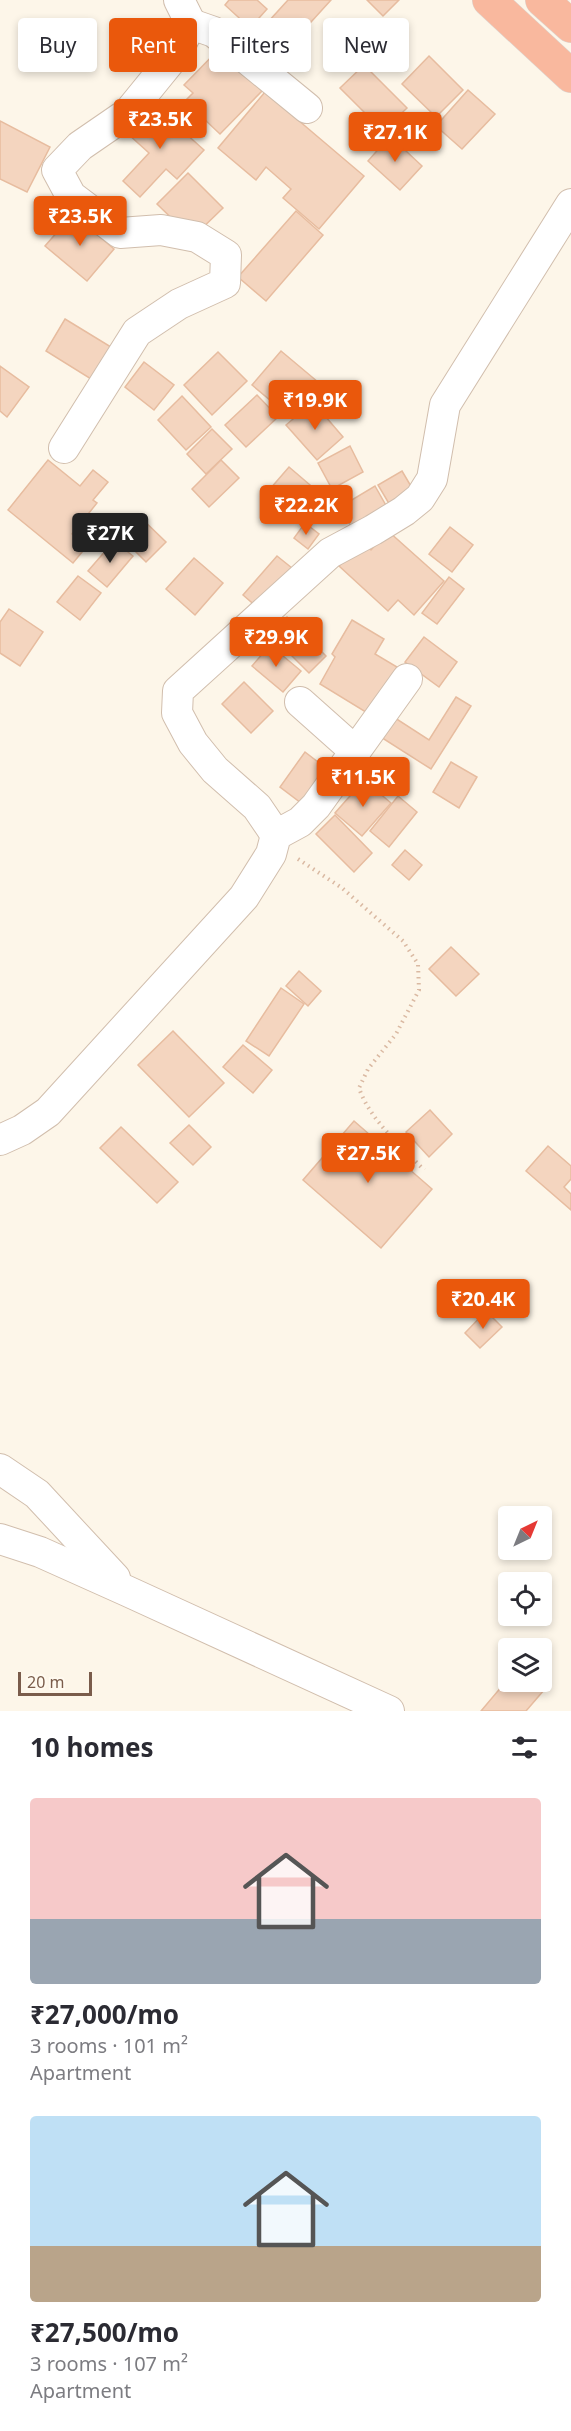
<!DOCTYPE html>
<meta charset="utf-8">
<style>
:root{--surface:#fff;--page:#f2f2f3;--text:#2b2b33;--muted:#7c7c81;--accent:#ea580c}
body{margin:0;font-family:"Noto Sans",sans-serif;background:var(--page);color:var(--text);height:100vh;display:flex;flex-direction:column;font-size:22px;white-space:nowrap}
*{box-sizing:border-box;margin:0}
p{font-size:20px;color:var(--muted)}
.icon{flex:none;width:33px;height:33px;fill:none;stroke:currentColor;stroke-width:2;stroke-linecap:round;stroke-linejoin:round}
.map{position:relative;height:1711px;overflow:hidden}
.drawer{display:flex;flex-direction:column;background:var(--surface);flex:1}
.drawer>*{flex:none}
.banner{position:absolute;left:18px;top:18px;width:536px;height:54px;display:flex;gap:12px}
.needle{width:39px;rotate:43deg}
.tools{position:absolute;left:498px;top:1506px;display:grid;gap:12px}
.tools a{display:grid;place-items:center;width:54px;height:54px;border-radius:6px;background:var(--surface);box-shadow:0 3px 9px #0003;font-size:30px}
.scale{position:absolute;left:18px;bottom:15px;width:74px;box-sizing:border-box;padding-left:6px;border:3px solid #7a5c4b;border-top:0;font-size:16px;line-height:21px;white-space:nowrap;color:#7a5c4b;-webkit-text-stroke:4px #fffaf0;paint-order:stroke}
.price{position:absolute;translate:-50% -51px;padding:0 14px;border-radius:6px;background:var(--accent);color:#fff;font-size:20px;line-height:39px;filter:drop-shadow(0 2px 3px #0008)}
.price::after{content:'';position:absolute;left:50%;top:36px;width:18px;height:14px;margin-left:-9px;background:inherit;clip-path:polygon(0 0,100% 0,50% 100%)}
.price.on{background:#222;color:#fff}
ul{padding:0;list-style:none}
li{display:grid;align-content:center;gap:12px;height:318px;padding:0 30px}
li span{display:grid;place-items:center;height:186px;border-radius:6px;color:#555}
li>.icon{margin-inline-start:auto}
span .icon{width:108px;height:108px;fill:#fffc;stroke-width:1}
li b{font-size:26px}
h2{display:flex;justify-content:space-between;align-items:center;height:72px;padding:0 30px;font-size:26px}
.tag{padding:0 21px;border-radius:6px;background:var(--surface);box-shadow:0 3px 9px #0003;font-size:21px;line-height:54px}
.tag.on{background:var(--accent);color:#fff}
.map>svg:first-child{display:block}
.building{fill:#f4d5bf;stroke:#e7bc9f;stroke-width:1.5}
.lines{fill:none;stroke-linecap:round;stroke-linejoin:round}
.street-casing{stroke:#d1bead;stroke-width:32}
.highway-casing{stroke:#dcd5d0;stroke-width:34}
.path{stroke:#dab9a2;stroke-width:4;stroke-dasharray:1.5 4.5;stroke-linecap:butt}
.street{stroke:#fff;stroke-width:30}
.highway{stroke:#f9b89e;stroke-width:33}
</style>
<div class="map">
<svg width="571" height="1711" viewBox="0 0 571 1711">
<rect width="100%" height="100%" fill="#fdf6e9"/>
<g class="building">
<polygon points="229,0 257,0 267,9 250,28 225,5"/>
<polygon points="288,0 331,0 292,43 268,22"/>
<polygon points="367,0 399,0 383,16"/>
<polygon points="219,49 262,91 220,134 185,101 193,93 184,85"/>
<polygon points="429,56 463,90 436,117 402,84"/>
<polygon points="364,65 407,108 383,131 340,88"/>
<polygon points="468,90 495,114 462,149 436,126"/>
<polygon points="265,92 364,176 319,229 283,198 291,189 266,167 256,180 218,148"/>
<polygon points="154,105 204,150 177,179 166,169 140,197 123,181 149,153 128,134"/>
<polygon points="0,121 50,147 27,192 0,179"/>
<polygon points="390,136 422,166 400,190 368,161"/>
<polygon points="188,173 223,208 192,238 157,204"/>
<polygon points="296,211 323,235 266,301 238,277"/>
<polygon points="73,214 114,249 87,281 45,246"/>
<polygon points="65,319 111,347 91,379 46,351"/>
<polygon points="281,351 318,382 289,416 252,385"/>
<polygon points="218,352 247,381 212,415 184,385"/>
<polygon points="144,362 174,385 154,410 125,387"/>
<polygon points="0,366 29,387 7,417 0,411"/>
<polygon points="257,395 278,417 246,447 225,425"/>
<polygon points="182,396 211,427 186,450 158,420"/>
<polygon points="313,402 343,437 317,460 286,425"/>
<polygon points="212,429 232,449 206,474 187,454"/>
<polygon points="350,446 363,472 332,489 318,463"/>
<polygon points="48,460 80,486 93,470 108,482 93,500 97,503 72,534 87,546 73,563 8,510"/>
<polygon points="221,460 239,478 209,507 192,489"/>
<polygon points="289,467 330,502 311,525 270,489"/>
<polygon points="402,471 415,493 391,507 378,485"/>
<polygon points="375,486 388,509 353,530 340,507"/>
<polygon points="137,514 166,542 146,562 133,549 138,544 122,528"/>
<polygon points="305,523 319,534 308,549 294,538"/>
<polygon points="450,527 473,545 452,572 429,554"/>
<polygon points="388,531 444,581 414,615 398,600 388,611 339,566 362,541 371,550"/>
<polygon points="114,541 133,556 107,587 88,571"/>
<polygon points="277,556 292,568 258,608 243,595"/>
<polygon points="194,558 223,583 195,615 166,589"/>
<polygon points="78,576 101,593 80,620 57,602"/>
<polygon points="449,577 464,589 437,624 422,613"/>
<polygon points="9,609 43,632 20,666 0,653 0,622"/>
<polygon points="287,617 326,656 309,673 270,634"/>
<polygon points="352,620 384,639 375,654 397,667 369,714 320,684 335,657 332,654"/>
<polygon points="424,637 457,662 439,687 405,662"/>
<polygon points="270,645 301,671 283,692 252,666"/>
<polygon points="244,682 273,711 251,733 222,704"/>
<polygon points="456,697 471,706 431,769 376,734 389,714 429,740"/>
<polygon points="305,752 331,772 305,806 280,787"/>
<polygon points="451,762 477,777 459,808 433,792"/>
<polygon points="364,780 391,803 362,836 335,813"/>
<polygon points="398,796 417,812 389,847 370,831"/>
<polygon points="335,815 372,853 354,872 316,834"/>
<polygon points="405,850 422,865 409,880 392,865"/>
<polygon points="451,947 479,974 456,996 429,969"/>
<polygon points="299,971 321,991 308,1006 286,986"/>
<polygon points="281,988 304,1004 269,1056 246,1041"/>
<polygon points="173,1031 224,1083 189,1117 138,1065"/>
<polygon points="243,1045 272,1070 253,1093 223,1067"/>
<polygon points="430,1110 452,1134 429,1157 406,1132"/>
<polygon points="354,1121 432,1189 381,1248 303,1180"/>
<polygon points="189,1125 211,1147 193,1165 170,1143"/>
<polygon points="121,1127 178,1182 157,1203 100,1148"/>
<polygon points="548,1146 571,1166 571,1179 564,1187 571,1194 571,1210 526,1171"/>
<polygon points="486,1311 502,1327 480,1348 465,1333"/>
<polygon points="508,1679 508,1682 534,1682 544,1690 526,1711 481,1711"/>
</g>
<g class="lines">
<defs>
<g id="street">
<polyline points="191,24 214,32 307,108"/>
<polyline points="64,448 137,332 179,304 225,283 226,255 197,237 161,230 120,233 71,196 57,170 80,146 128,113 176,54 191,24 179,0"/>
<polyline points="300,702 355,751"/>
<polyline points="276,835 257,807 215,770 193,743 177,713 178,691 330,553 373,530 404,511 420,498 432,479 445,405 571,204"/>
<polyline points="0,1140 22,1130 48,1112 244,897 271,854 276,835 300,822 316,806 407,679"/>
<polyline points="0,1469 37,1494 115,1578"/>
<polyline points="0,1539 40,1552 127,1591 389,1711"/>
</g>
<g id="highway">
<polyline points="489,0 571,76"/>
<polyline points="542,0 571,26"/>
</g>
</defs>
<use href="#street" class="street-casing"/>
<use href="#highway" class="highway-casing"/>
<path class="path" d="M298,859l44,29 61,53 15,23 1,26 -23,44 -28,35 -9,19c11,32 41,57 65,82"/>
<use href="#street" class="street"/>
<use href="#highway" class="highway"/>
</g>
</svg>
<div class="tools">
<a><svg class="needle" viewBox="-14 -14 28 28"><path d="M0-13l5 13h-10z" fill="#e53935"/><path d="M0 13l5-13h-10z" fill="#7c7c81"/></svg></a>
<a><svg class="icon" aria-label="locate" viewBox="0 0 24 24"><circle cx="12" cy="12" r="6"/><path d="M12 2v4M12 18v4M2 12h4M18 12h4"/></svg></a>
<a><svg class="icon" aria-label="layers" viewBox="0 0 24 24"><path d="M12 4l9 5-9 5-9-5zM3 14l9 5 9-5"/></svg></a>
</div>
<div class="scale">20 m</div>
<b class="price" style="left:160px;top:150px">₹23.5K</b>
<b class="price" style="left:395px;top:163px">₹27.1K</b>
<b class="price" style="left:80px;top:247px">₹23.5K</b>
<b class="price" style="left:315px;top:431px">₹19.9K</b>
<b class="price" style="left:306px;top:536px">₹22.2K</b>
<b class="price on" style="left:110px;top:564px">₹27K</b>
<b class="price" style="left:276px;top:668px">₹29.9K</b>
<b class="price" style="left:363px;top:808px">₹11.5K</b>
<b class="price" style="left:368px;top:1184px">₹27.5K</b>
<b class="price" style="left:483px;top:1330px">₹20.4K</b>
<div class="banner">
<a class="tag">Buy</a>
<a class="tag on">Rent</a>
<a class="tag">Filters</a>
<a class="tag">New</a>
</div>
</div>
<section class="drawer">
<h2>10 homes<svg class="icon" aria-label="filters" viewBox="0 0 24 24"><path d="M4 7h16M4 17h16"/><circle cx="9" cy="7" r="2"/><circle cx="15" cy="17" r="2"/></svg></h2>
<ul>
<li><span style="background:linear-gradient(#f6c9c9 65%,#9aa5b1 0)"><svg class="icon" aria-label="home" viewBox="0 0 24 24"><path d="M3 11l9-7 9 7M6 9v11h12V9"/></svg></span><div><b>₹27,000/mo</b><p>3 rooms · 101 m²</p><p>Apartment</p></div></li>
<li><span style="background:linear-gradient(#bfe0f5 70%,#b9a48a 0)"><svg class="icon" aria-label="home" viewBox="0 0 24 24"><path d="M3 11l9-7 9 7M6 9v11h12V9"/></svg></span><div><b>₹27,500/mo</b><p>3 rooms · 107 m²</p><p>Apartment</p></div></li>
</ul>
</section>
